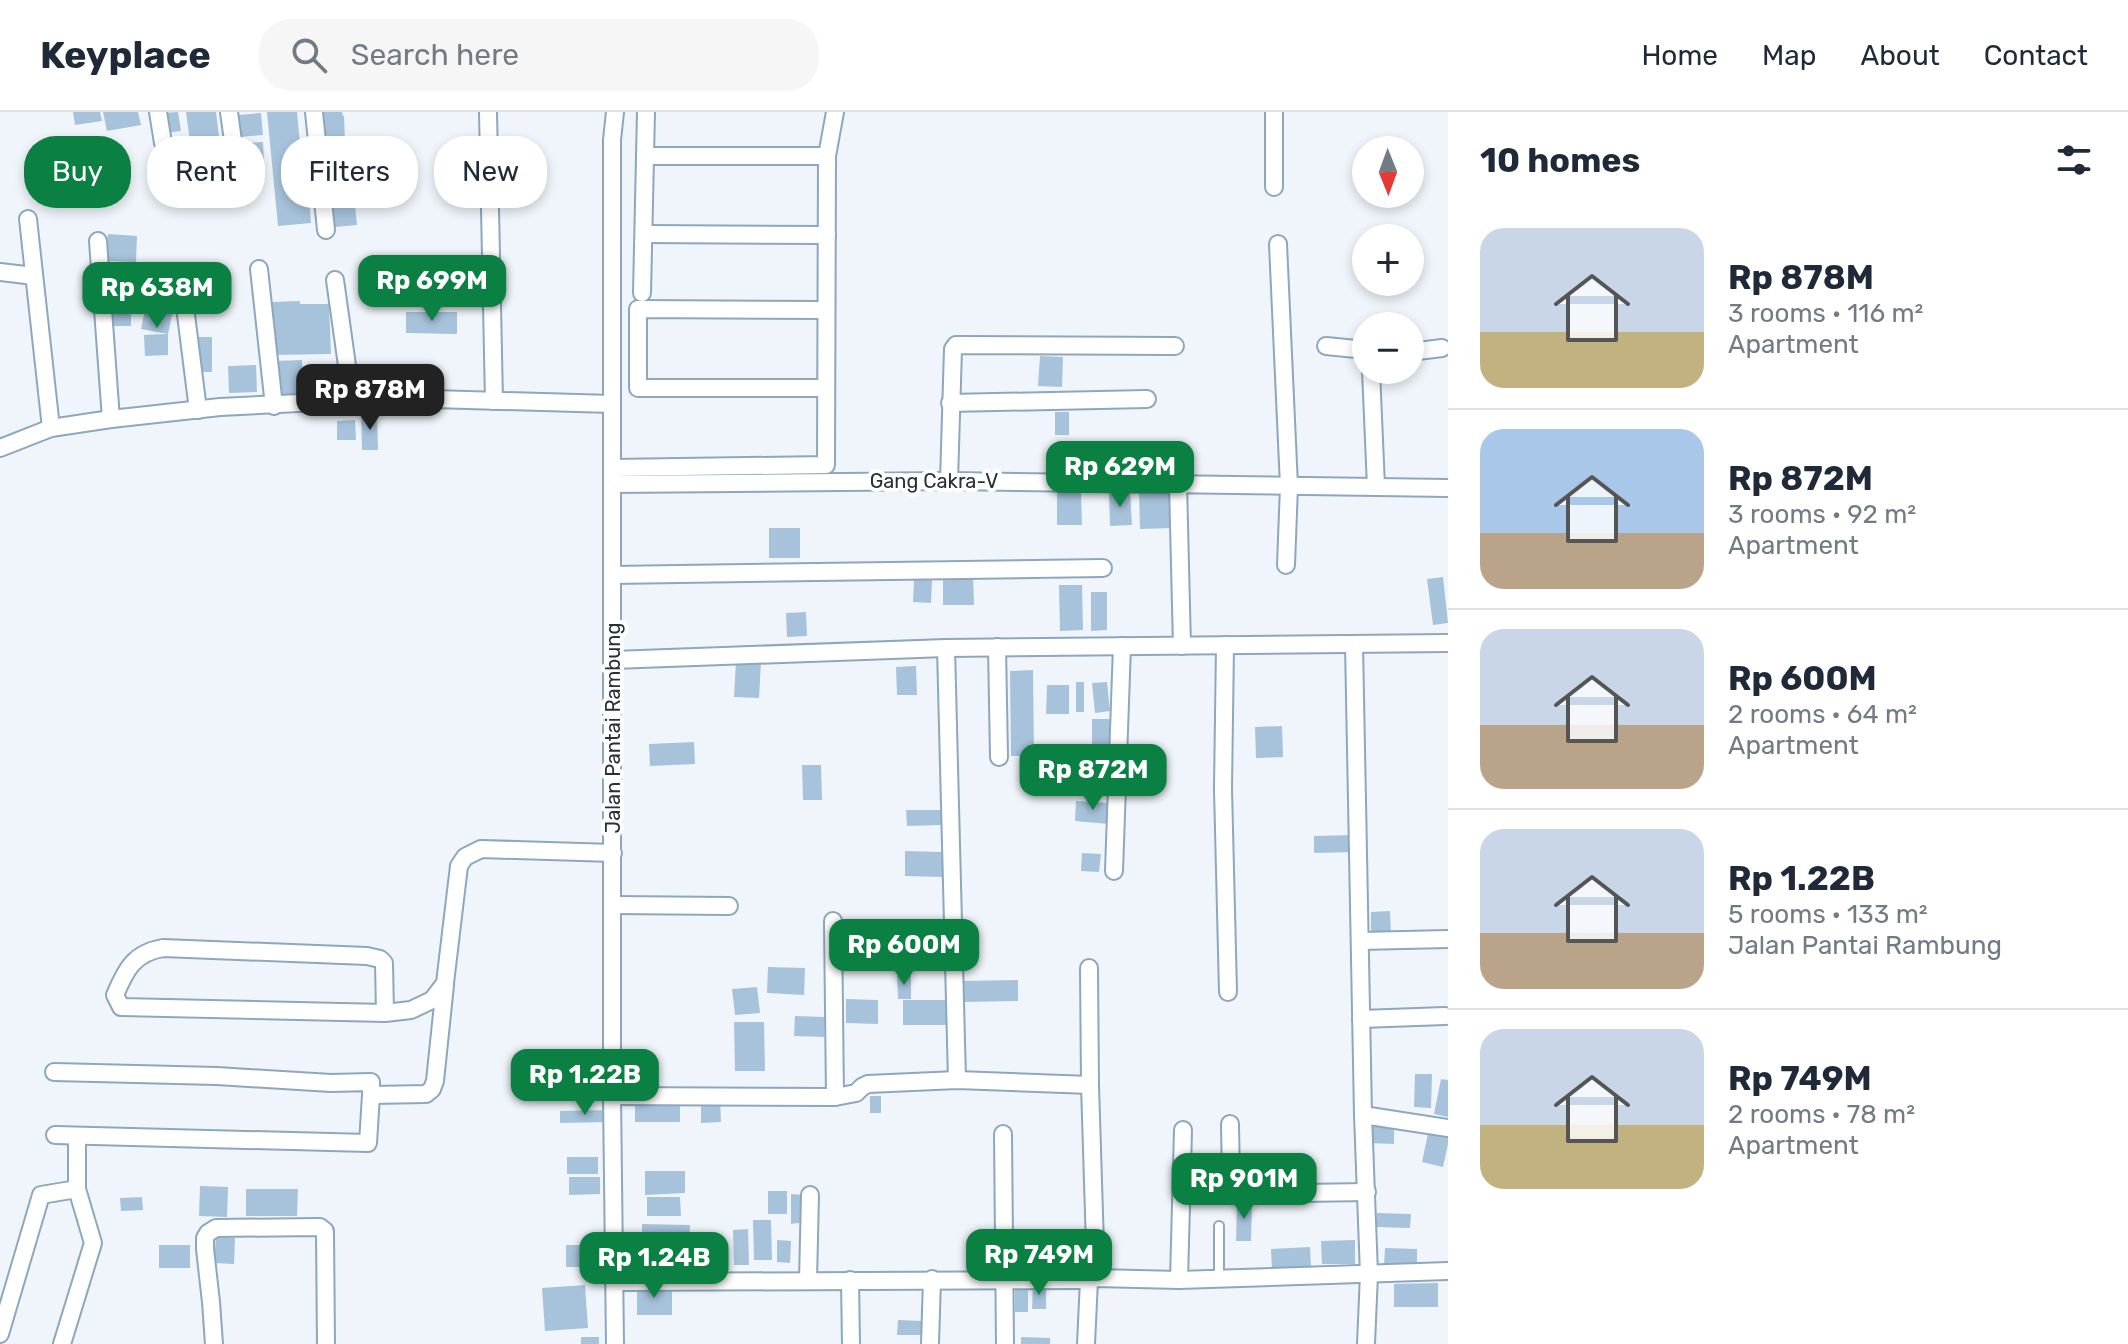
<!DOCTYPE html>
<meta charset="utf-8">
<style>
:root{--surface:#fff;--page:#f6f6f7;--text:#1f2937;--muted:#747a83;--line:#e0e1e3;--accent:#0b8043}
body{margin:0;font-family:Rubik,sans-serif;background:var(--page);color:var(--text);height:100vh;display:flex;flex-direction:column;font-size:30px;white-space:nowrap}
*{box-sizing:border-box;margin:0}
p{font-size:26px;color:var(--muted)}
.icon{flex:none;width:44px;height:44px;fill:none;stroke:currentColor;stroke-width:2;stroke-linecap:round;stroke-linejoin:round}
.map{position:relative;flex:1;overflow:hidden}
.drawer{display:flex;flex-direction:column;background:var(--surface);width:680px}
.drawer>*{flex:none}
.hud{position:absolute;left:24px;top:24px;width:760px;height:72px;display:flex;gap:16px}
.needle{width:52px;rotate:179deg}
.fabs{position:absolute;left:1352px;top:24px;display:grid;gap:16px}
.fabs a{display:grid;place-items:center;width:72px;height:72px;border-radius:50%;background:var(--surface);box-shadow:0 4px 12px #0003;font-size:40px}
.price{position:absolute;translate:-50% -68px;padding:0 18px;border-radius:16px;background:var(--accent);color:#fff;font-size:26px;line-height:52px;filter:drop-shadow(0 2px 4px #0008)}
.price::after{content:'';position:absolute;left:50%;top:48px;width:24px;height:18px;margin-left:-12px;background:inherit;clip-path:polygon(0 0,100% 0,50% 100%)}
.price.current{background:#222;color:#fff}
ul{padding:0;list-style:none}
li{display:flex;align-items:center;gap:24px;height:200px;padding:0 32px}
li+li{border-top:2px solid var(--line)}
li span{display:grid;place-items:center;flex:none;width:224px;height:160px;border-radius:24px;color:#555}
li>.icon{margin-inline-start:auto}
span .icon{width:96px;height:96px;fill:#fffc;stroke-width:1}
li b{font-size:34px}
h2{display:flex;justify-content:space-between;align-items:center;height:96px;padding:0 32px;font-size:34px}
.tag{padding:0 28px;border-radius:32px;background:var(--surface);box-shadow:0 4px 12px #0003;font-size:28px;line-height:72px}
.tag.current{background:var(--accent);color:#fff}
header{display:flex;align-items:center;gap:48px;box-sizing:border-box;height:112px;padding:0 40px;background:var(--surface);border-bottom:2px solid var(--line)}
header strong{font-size:38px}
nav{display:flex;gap:44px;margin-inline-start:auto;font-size:28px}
.search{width:560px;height:72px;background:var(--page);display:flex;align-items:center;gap:20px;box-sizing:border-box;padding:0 28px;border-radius:32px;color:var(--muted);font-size:30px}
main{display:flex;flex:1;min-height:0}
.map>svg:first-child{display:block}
.building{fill:#a7c3db}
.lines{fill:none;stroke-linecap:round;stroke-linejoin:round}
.service-casing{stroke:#8da7bd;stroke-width:12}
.minor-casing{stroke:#8da7bd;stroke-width:20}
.service{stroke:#fff;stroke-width:8}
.minor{stroke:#fff;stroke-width:16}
.labels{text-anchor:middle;stroke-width:8;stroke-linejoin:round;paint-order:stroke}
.street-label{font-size:20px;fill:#253039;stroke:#fff}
</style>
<header>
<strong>Keyplace</strong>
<div class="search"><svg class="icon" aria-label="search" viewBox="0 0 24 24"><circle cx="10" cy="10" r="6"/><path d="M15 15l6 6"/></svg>Search here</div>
<nav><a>Home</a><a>Map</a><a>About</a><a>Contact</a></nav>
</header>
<main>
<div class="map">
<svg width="1448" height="1232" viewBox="0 0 1448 1232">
<rect width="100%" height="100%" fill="#eff5fa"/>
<g class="building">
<polygon points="73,0 100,0 102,9 75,13"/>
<polygon points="103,0 138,0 141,13 107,19"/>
<polygon points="178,0 181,19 165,21 162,1"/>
<polygon points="186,0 216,0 220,33 191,37"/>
<polygon points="267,0 297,0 304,74 308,74 311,111 278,114"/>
<polygon points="322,0 342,0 343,4 344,4 345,29 322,29"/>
<polygon points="261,1 263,23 239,25 238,3"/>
<polygon points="263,30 265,67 245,68 243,31"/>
<polygon points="348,35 350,67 328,69 325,37"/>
<polygon points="220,36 222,53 219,53 220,59 206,61 205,55 198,55 196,39"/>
<polygon points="353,74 357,113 335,115 331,76"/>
<polygon points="108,122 137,124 136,150 106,149"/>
<polygon points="165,165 165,188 137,189 137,166"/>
<rect x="109" y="184" width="22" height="30"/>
<polygon points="300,189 300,192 329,192 331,242 271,243 271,190"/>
<polygon points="146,193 173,198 168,222 168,243 145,244 144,223 168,222 141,217"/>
<polygon points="406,200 457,200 457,222 406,221"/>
<polygon points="195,225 212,225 212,260 196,260"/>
<polygon points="1040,244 1063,245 1062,275 1038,274"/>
<polygon points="302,248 303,283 276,284 274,249"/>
<polygon points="256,253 257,280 229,281 228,254"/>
<rect x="1055" y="300" width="14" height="23"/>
<polygon points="361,301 377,301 378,338 362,338"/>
<polygon points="355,308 356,328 337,328 337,309"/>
<polygon points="1172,379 1172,416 1140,417 1139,380"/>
<polygon points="1057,380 1081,380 1082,413 1057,413"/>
<polygon points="1130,380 1132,413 1110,414 1109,381"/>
<rect x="769" y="416" width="31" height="30"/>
<polygon points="943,463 973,463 974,493 943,493"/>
<polygon points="1443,465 1448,511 1433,513 1427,467"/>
<polygon points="914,467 932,468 931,491 913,490"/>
<polygon points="1059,473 1082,473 1083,518 1060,519"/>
<polygon points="1091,480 1107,480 1107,518 1091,519"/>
<polygon points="806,500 807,524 787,525 786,501"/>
<polygon points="736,549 761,550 759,586 734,585"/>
<polygon points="916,554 917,583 897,583 896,555"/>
<polygon points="1033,558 1034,644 1011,644 1010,559"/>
<rect x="1076" y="570" width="8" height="30"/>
<polygon points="1107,570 1110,599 1095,601 1092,571"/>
<polygon points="1047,573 1069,573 1069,602 1046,602"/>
<polygon points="1092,607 1111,607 1112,641 1092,642"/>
<polygon points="1282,614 1283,645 1256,646 1255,615"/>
<polygon points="694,630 695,652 650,654 649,632"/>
<polygon points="802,653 821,653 822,688 803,688"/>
<polygon points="1076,689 1110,691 1109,712 1075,709"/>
<polygon points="906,698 941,698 941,713 907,714"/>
<polygon points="1354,723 1354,740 1314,741 1314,724"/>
<polygon points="905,739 942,740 942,765 905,764"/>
<polygon points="1082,741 1101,742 1099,760 1081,759"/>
<polygon points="1390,799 1391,824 1371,824 1371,800"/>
<polygon points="768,855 805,856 804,883 767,881"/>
<polygon points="911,863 911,887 898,887 897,864"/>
<polygon points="1018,868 1018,889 961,890 960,869"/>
<polygon points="757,875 760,901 735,903 732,877"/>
<polygon points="846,887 878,888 878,912 846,911"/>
<polygon points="903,888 947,888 948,913 903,913"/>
<polygon points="795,904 825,905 824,925 794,924"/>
<polygon points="734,910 764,910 765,959 735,959"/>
<polygon points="1415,962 1432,962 1431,996 1414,995"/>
<polygon points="1441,967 1448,968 1448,1005 1434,1002"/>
<polygon points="610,972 611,987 570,989 570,974"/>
<rect x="870" y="984" width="11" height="17"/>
<polygon points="720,986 721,1010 701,1011 701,987"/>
<rect x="635" y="989" width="45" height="21"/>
<polygon points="610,998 611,1010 560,1011 560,999"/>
<polygon points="1371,1011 1394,1013 1394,1032 1370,1031"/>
<polygon points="1429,1017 1448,1021 1448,1032 1443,1055 1422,1050"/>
<rect x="567" y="1045" width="31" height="17"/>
<polygon points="645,1059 685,1059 685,1081 645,1083"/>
<polygon points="569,1065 600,1065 600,1082 569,1083"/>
<polygon points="200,1074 228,1075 227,1105 199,1104"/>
<polygon points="246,1077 298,1077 297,1104 246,1104"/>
<rect x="768" y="1079" width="19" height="23"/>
<polygon points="791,1082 804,1083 805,1110 791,1112"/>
<polygon points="142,1085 143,1098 121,1099 120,1086"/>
<polygon points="647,1085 680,1085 681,1104 647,1104"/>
<polygon points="1237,1089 1252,1090 1251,1129 1236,1129"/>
<polygon points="1377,1101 1411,1102 1410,1116 1377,1115"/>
<polygon points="753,1108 771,1108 772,1148 754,1148"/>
<polygon points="642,1112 690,1113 689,1135 642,1134"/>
<polygon points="748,1117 749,1153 734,1153 733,1118"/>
<polygon points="216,1125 235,1126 234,1152 214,1151"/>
<polygon points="777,1128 791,1129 790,1151 777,1150"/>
<polygon points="1355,1128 1355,1152 1322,1152 1321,1129"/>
<rect x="159" y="1133" width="31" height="23"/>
<rect x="566" y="1133" width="44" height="22"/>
<polygon points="1310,1135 1311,1155 1272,1157 1271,1137"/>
<polygon points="1385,1136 1417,1137 1417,1155 1384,1154"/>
<polygon points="671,1139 671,1161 636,1161 636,1140"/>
<polygon points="1438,1171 1438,1195 1394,1195 1394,1172"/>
<polygon points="1033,1172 1046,1172 1046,1197 1032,1197"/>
<polygon points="585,1173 588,1216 545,1219 542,1176"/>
<rect x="637" y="1173" width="35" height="30"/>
<rect x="1015" y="1177" width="13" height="23"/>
<polygon points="898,1208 923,1209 922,1223 897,1223"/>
<rect x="581" y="1225" width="18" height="7"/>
<polygon points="1021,1225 1050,1226 1050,1232 1021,1232"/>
</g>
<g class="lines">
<defs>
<polyline id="service" points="1219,1166 1219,1114"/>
<g id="minor">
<polyline points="158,0 163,31"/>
<polyline points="229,0 239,73"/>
<polyline points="314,0 326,118"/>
<polyline points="488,0 494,289"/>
<polyline points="1274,0 1274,75"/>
<polyline points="645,44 827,44"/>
<polyline points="28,107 51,316"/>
<polyline points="644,122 827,123"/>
<polyline points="98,129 111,307"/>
<polyline points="1278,132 1289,374 1286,453"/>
<polyline points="259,157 274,294"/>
<polyline points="0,160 34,164"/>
<polyline points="181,163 198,298"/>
<polyline points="335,168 352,289"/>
<polyline points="642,181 646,0"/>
<polyline points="1326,234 1366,238"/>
<polyline points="1410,240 1442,236"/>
<polyline points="1371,258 1376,375"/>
<polyline points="826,276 638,276 638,197 826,198"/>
<polyline points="950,291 1147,287"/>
<polyline points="0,336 51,316 111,307 220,295 398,286 612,292"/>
<polyline points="612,356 826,353 827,44 835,0"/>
<polyline points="949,369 953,237 956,233 1175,234"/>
<polyline points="612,372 949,369 1448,376"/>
<polyline points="1178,372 1182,534"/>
<polyline points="612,463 1103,456"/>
<polyline points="1354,532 1363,1003 1369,1162 1366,1232"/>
<polyline points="1225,533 1223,677 1228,880"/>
<polyline points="997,535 999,645"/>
<polyline points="946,536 957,968"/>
<polyline points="613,548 946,536 1448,531"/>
<polyline points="1114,759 1122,534"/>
<polyline points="613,793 729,794"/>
<polyline points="833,809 835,985"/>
<polyline points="1360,829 1448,827"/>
<polyline points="1089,856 1090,973 1096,1166"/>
<path d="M385,901l-1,-50 -4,-4 -13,-3 -204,-8c-29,5 -37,21 -48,47l6,12 264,6 26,-3 21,-10 13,-17 14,-117 6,-9 16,-8 132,4"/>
<polyline points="1361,907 1445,904"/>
<polyline points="54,960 217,964 331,971 371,970 371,983 426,982 432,977 435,969 445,873"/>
<polyline points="612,984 835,985 856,981 862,975 868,972 957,968 1090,973"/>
<polyline points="1363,1003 1448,1016"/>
<path d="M1230,1012l1,58c1,7 3,10 10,12l126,-2"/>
<polyline points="1003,1022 1005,1232"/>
<polyline points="55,1023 368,1031 371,983"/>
<polyline points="850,1168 851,1232"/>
<polyline points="1179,1168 1183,1018"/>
<polyline points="808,1169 810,1083"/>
<polyline points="614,1170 1089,1168 1096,1166 1179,1168 1448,1159"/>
<polyline points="0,1222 41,1083 77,1077"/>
<polyline points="62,1232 93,1131 77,1077 77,1024"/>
<polyline points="214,1232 211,1190 205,1137 205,1126 208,1121 216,1116 320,1115 325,1119 326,1232"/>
<polyline points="615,1232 612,984 612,28 615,0"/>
<polyline points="930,1232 932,1167"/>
<polyline points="1086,1232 1089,1168"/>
</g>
</defs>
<use href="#service" class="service-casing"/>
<use href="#minor" class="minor-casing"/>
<use href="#service" class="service"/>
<use href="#minor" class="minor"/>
</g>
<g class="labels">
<g class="street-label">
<text x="934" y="376">Gang Cakra-V</text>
<text transform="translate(613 616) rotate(-90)" y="7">Jalan Pantai Rambung</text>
</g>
</g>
</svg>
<div class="fabs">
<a><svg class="needle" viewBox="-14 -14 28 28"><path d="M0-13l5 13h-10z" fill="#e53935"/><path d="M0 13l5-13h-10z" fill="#747a83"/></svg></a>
<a>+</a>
<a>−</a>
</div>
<b class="price" style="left:432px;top:211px">Rp 699M</b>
<b class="price" style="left:157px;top:218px">Rp 638M</b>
<b class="price current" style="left:370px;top:320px">Rp 878M</b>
<b class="price" style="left:1120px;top:397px">Rp 629M</b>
<b class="price" style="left:1093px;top:700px">Rp 872M</b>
<b class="price" style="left:904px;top:875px">Rp 600M</b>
<b class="price" style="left:585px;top:1005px">Rp 1.22B</b>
<b class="price" style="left:1244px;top:1109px">Rp 901M</b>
<b class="price" style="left:1039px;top:1185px">Rp 749M</b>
<b class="price" style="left:654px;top:1188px">Rp 1.24B</b>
<div class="hud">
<a class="tag current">Buy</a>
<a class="tag">Rent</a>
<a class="tag">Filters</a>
<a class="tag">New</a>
</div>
</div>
<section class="drawer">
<h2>10 homes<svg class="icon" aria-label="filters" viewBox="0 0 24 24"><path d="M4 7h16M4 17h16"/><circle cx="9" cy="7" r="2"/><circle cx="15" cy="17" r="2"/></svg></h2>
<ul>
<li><span style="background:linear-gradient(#c9d6e8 65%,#c2b280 0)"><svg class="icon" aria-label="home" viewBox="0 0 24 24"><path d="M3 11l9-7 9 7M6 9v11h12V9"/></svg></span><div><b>Rp 878M</b><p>3 rooms · 116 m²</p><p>Apartment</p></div></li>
<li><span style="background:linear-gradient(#a9c7e8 65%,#b9a48a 0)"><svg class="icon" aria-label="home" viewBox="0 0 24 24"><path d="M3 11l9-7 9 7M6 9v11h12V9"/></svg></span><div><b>Rp 872M</b><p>3 rooms · 92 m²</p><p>Apartment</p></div></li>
<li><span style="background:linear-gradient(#c9d6e8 60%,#b9a48a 0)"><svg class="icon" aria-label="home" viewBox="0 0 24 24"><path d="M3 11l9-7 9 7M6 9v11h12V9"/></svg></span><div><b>Rp 600M</b><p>2 rooms · 64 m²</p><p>Apartment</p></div></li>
<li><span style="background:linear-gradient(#c9d6e8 65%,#b9a48a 0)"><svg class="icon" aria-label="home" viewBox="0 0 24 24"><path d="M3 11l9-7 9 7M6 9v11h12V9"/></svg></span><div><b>Rp 1.22B</b><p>5 rooms · 133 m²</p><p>Jalan Pantai Rambung</p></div></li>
<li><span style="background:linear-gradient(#c9d6e8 60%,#c2b280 0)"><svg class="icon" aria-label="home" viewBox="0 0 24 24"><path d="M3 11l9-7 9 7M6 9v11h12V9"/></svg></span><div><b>Rp 749M</b><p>2 rooms · 78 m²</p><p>Apartment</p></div></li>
</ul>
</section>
</main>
